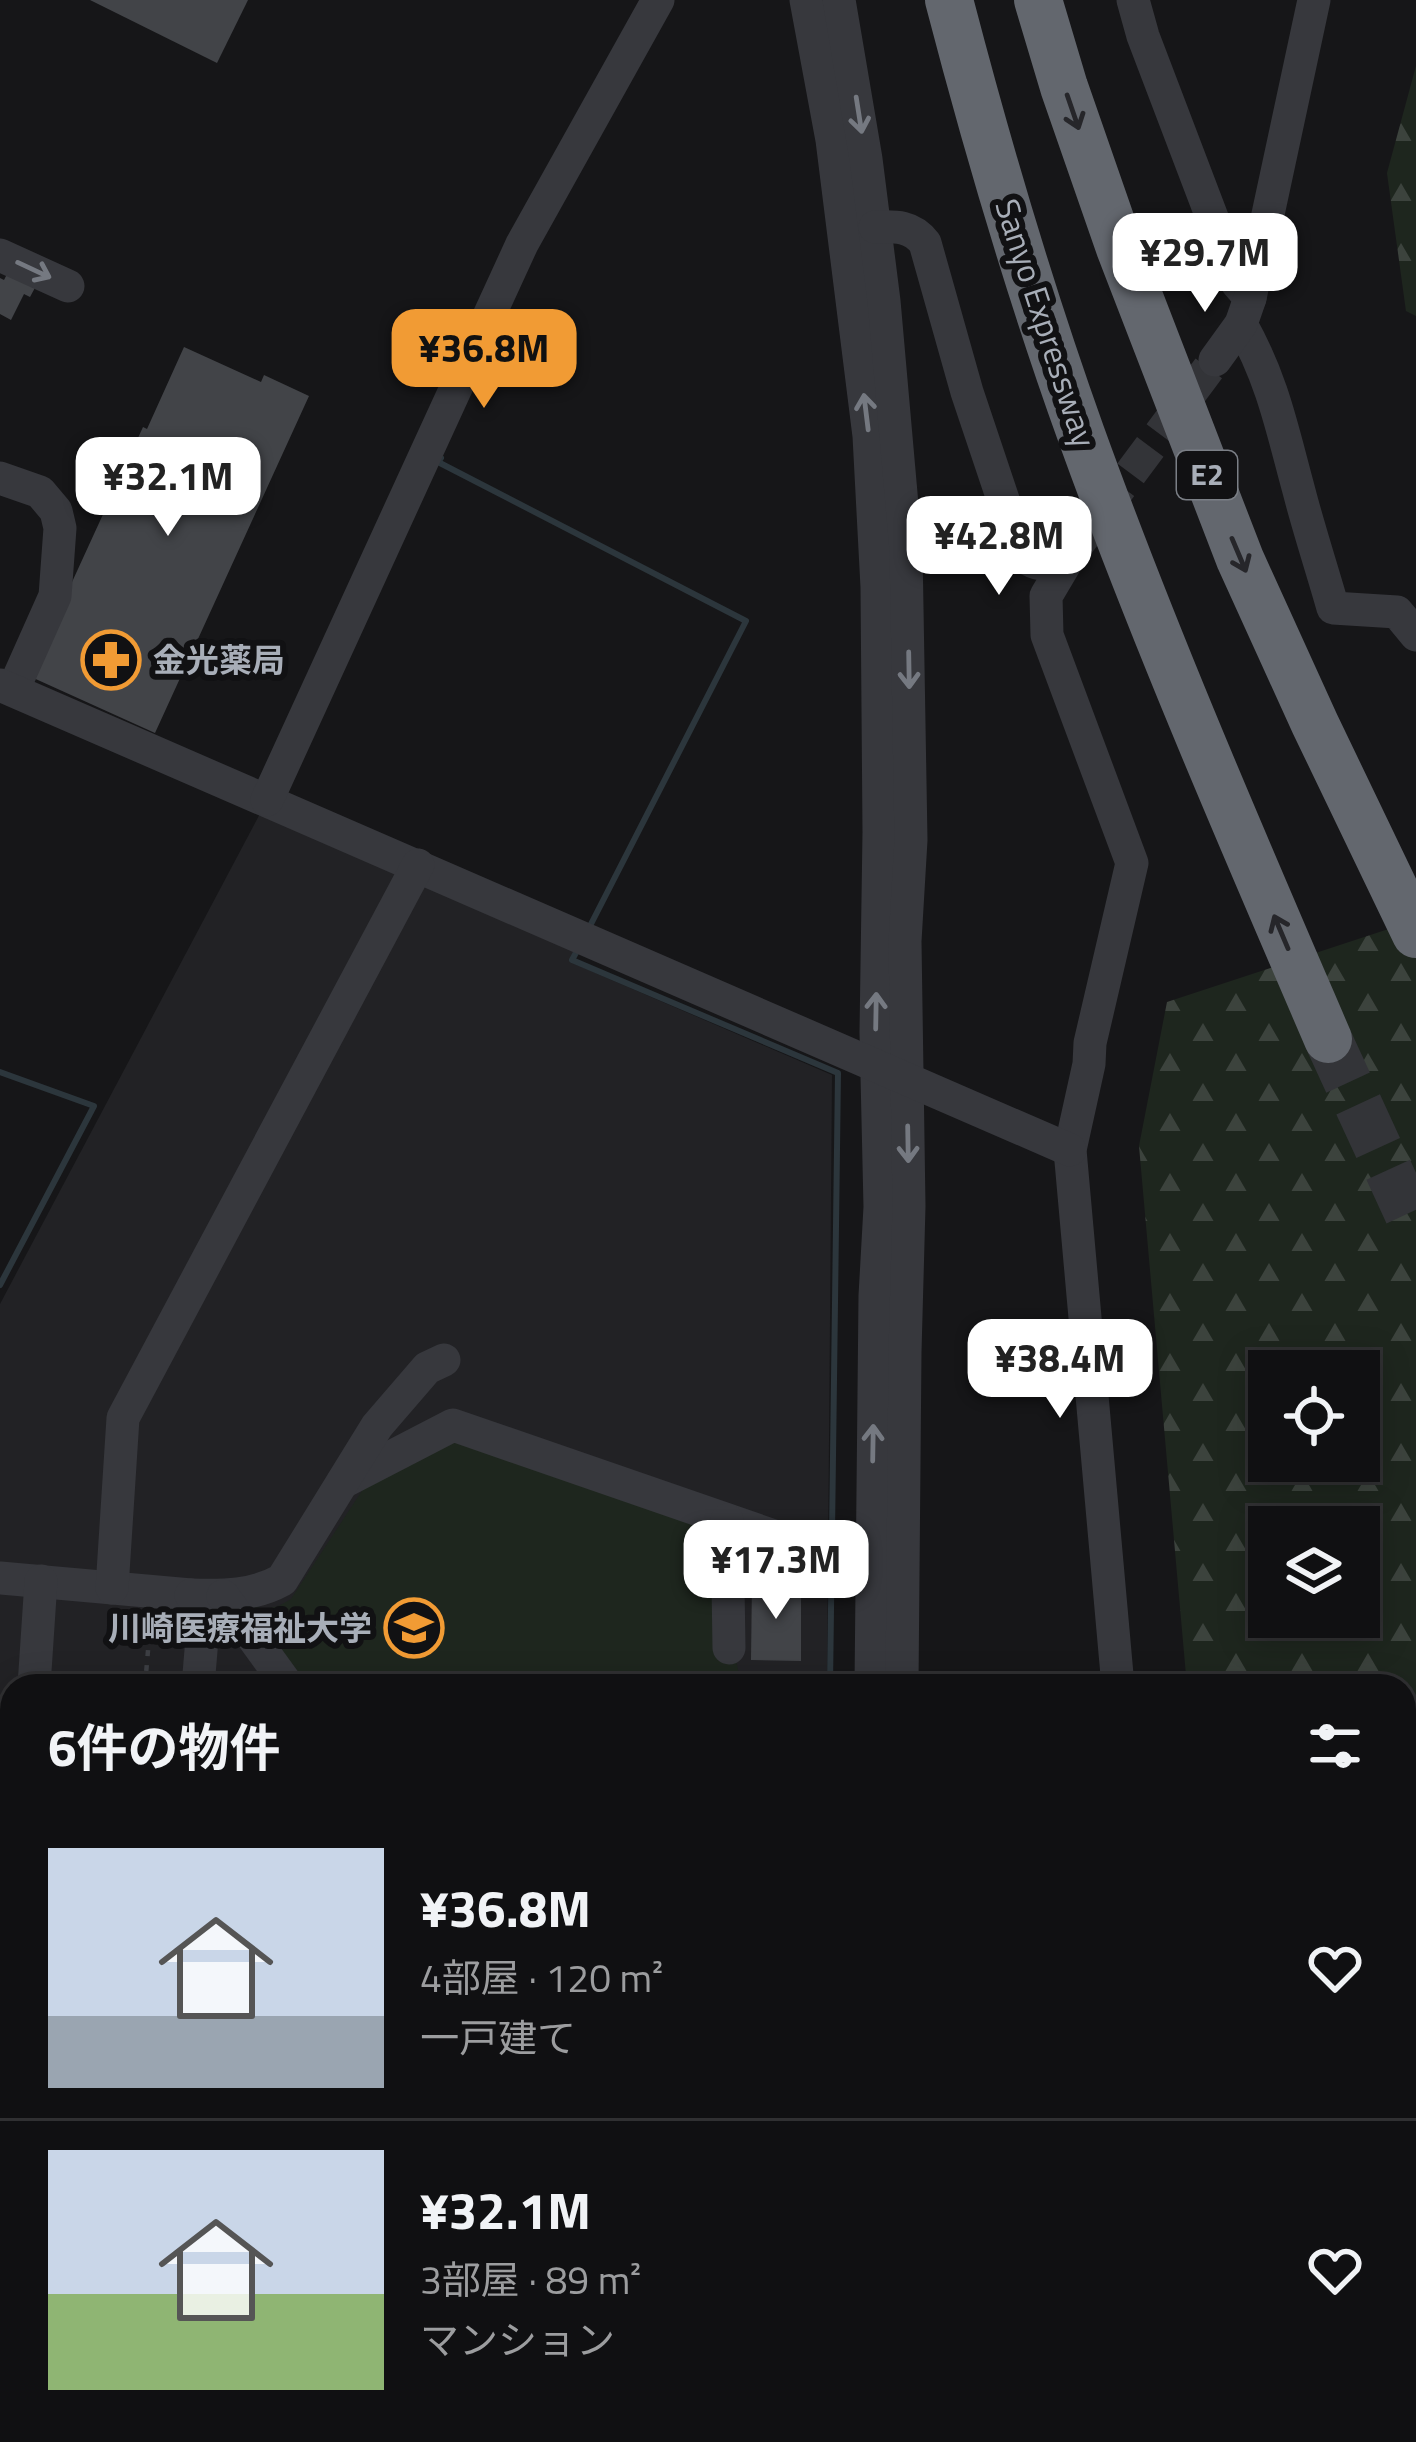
<!DOCTYPE html>
<html lang="ja">
<meta charset="utf-8">
<style>
:root{--surface:#101012;--page:#19191b;--text:#f1f3f6;--muted:#9c9d9f;--line:#303032;--accent:#f19b34}
body{margin:0;font-family:"Titillium Web","Noto Sans JP",sans-serif;background:var(--page);color:var(--text);height:100vh;display:flex;flex-direction:column;font-size:45px;white-space:nowrap}
*{box-sizing:border-box;margin:0}
p{font-size:39px;color:var(--muted)}
.icon{flex:none;width:66px;height:66px;fill:none;stroke:currentColor;stroke-width:2;stroke-linecap:round;stroke-linejoin:round}
.map{position:relative;flex:1;overflow:hidden}
.side{position:absolute;left:0px;top:1674px;width:1416px;height:768px;display:flex;flex-direction:column;background:var(--surface);border-radius:36px 36px 0 0;box-shadow:0 6px 30px #0003,0 0 0 3px var(--line)}
.side>*{flex:none}
.controls{position:absolute;left:1248px;top:1350px;display:grid;gap:24px}
.controls a{display:grid;place-items:center;width:132px;height:132px;border-radius:0px;background:var(--surface);box-shadow:0 6px 30px #0003,0 0 0 3px var(--line);font-size:60px}
.price{position:absolute;translate:-50% -102px;padding:0 27px;border-radius:24px;background:#fff;color:#222;font-size:39px;line-height:78px;filter:drop-shadow(0 3px 6px #0008)}
.price::after{content:'';position:absolute;left:50%;top:72px;width:36px;height:27px;margin-left:-18px;background:inherit;clip-path:polygon(0 0,100% 0,50% 100%)}
.price.current{background:var(--accent);color:#111}
ul{padding:0;list-style:none}
li{display:flex;align-items:center;gap:36px;height:300px;padding:0 48px}
li+li{border-top:3px solid var(--line)}
li span{display:grid;place-items:center;flex:none;width:336px;height:240px;border-radius:0px;color:#555}
li>.icon{margin-inline-start:auto}
span .icon{width:144px;height:144px;fill:#fffc;stroke-width:1}
li b{font-size:51px}
h2{display:flex;justify-content:space-between;align-items:center;height:144px;padding:0 48px;font-size:51px}
.map>svg:first-child{display:block}
.built{fill:#222225}
.green{fill:#1e261e}
.forest{fill:url(#forest-firs);fill-rule:evenodd}
.lines{fill:none;stroke-linecap:round;stroke-linejoin:round}
.stream{stroke:#2c363c;stroke-width:6}
.building{fill:#424448}
.minor-tunnel{stroke:#333438;stroke-width:33;stroke-dasharray:33 16;stroke-linecap:butt}
.highway-tunnel{stroke:#333438;stroke-width:48;stroke-dasharray:48 24;stroke-linecap:butt}
.path{stroke:#3d3f44;stroke-width:4.5;stroke-dasharray:6 9;stroke-linecap:butt}
.minor{stroke:#37383d;stroke-width:33}
.highway{stroke:#63676e;stroke-width:48}
.oneway{stroke:#26262a}
.oneway2{stroke:#757981}
.labels{text-anchor:middle;stroke-width:12;stroke-linejoin:round;paint-order:stroke}
.shield{fill:#111113;stroke:#7b7f86;stroke-width:3}
.shield-label{font-size:30px;font-weight:bold;fill:#a8aeb8}
.street-label{font-size:33px;fill:#a8aeb8;stroke:#111113}
.poi-label{font-size:33px;font-weight:bold;fill:#a8aeb8;stroke:#111113;text-anchor:start}
</style>
<div class="map">
<svg width="1416" height="2442" viewBox="0 0 1416 2442">
<defs>
<pattern id="forest-firs" width="22" height="20" patternUnits="userSpaceOnUse" patternTransform="scale(3)"><rect width="22" height="20" fill="#1e261e"/><path d="M5 1l3.5 6h-7zM16 11l3.5 6h-7z" fill="#3c433d"/></pattern>
</defs>
<rect width="100%" height="100%" fill="#161618"/>
<polygon class="built" points="263,808 576,945 570,962 832,1075 827,1686 12,1686 12,2430 568,2430 563,2442 0,2442 0,1304"/>
<path class="green" d="M452,1440l254,87 8,15 27,144h-442l-50,-81c18,6 26,4 42,-6l78,-119z"/>
<g class="forest">
<polygon points="1416,66 1416,316 1406,311 1387,173"/>
<path d="M1416,920v1522h-27l-2,-12h17v-744h-217l-48,-540 28,-144zM1269,1371h90v90h-90zM1269,1527h90v90h-90z"/>
</g>
<g class="lines">
<g class="stream">
<polyline points="441,458 438,462 746,621 590,926"/>
<polyline points="578,949 572,960 838,1073 830,1686"/>
<polyline points="0,1072 94,1106 0,1285"/>
<polyline points="592,2442 599,2430"/>
</g>
</g>
<g class="building">
<polygon points="90,0 248,0 217,63"/>
<polygon points="9,270 37,284 30,297 24,294 11,320 0,314 0,278 4,280"/>
<polygon points="184,347 261,382 264,375 309,396 155,733 29,676 143,427 147,429"/>
<polygon points="752,1582 801,1583 801,1661 751,1660"/>
<polygon points="0,1854 12,1855 12,2047 9,2060 0,2059"/>
<polygon points="0,2093 12,2094 12,2151 0,2160"/>
<polygon points="12,2230 12,2430 49,2430 48,2442 0,2442 0,2234"/>
<polygon points="87,2430 232,2430 231,2442 86,2442"/>
</g>
<g class="lines">
<polyline class="minor-tunnel" points="1072,552 1215,360"/>
<polyline class="highway-tunnel" points="1328,1039 1416,1230"/>
<g class="path">
<polyline points="151,1624 175,1626"/>
<polyline points="145,1686 151,1615"/>
<polyline points="0,1788 12,1789"/>
<polyline points="1404,2054 1416,2053"/>
<polyline points="1404,2072 1416,2120"/>
<polyline points="1404,2201 1416,2199"/>
<polyline points="1404,2237 1416,2242"/>
</g>
<g class="minor">
<polyline points="806,0 832,140 869,436 877,587 879,832 876,1032 880,1207 875,1296 871,1686"/>
<polyline points="839,0 866,159 884,301 906,550 911,840 905,941 909,1206 905,1352 902,1686"/>
<polyline points="1133,0 1143,36 1237,283 1250,298"/>
<path d="M875,227c21,-1 37,-1 50,16l42,149 54,161c12,13 26,12 43,11"/>
<polyline points="0,255 68,286"/>
<path d="M1241,324c32,57 41,105 58,167 10,39 23,78 34,117l64,4 19,23"/>
<polyline points="1215,360 1241,324 1250,298 1314,0"/>
<polyline points="0,478 40,492 56,511 60,528 55,596 13,690"/>
<polyline points="1072,552 1046,596 1047,635 1132,863 1090,1043 1089,1064 1070,1150 1118,1686"/>
<polyline points="0,685 1070,1150"/>
<polyline points="267,800 522,244 658,0"/>
<polyline points="343,1482 453,1425 800,1545"/>
<polyline points="727,1520 729,1648"/>
<polyline points="0,1578 191,1595 204,1615 198,1686"/>
<polyline points="112,1588 123,1418 418,865"/>
<path d="M191,1595c33,1 62,1 91,-15l95,-154 50,-58 17,-8"/>
<polyline points="223,1596 288,1686"/>
<polyline points="34,1686 41,1581"/>
<polyline points="0,1745 12,1746"/>
<polyline points="0,2071 12,2072"/>
<polyline points="431,2430 491,2435 498,2430"/>
<polyline points="70,2442 70,2430"/>
<polyline points="302,2442 303,2430"/>
<polyline points="370,2442 382,2430"/>
<polyline points="570,2442 577,2430"/>
<polyline points="863,2442 863,2430"/>
<polyline points="894,2442 894,2430"/>
<polyline points="1101,2442 1103,2430"/>
</g>
<g class="highway">
<path d="M949,0c38,146 81,292 132,434 74,205 161,405 247,605"/>
<polyline points="1038,0 1064,87 1120,248 1240,559 1315,724 1416,934"/>
</g>
</g>
<defs><path id="oneway-shaft" d="M-6 0H5M1.5-3L5.5 0L1.5 3" fill="none" stroke-width="1.6" stroke-linecap="round" stroke-linejoin="round" transform="scale(3)"/></defs>
<g class="oneway">
<use href="#oneway-shaft" transform="translate(1073 112) rotate(71)"/>
<use href="#oneway-shaft" transform="translate(1239 555) rotate(67)"/>
<use href="#oneway-shaft" transform="translate(1281 932) rotate(-113)"/>
</g>
<g class="oneway2">
<use href="#oneway-shaft" transform="translate(859 115) rotate(81)"/>
<use href="#oneway-shaft" transform="translate(34 270) rotate(25)"/>
<use href="#oneway-shaft" transform="translate(866 412) rotate(-97)"/>
<use href="#oneway-shaft" transform="translate(909 670) rotate(89)"/>
<use href="#oneway-shaft" transform="translate(876 1011) rotate(-89)"/>
<use href="#oneway-shaft" transform="translate(908 1144) rotate(89)"/>
<use href="#oneway-shaft" transform="translate(873 1443) rotate(-89)"/>
</g>
<defs>
<symbol id="pharmacy-ring" viewBox="-11 -11 22 22"><circle r="9.5" fill="#111113" stroke="#f19b34" stroke-width="1.5"/><path d="M-2-6h4v4h4v4h-4v4h-4v-4h-4v-4h4Z" fill="#f19b34"/></symbol>
<symbol id="university-ring" viewBox="-11 -11 22 22"><circle r="9.5" fill="#111113" stroke="#f19b34" stroke-width="1.5"/><path d="M0-5L7-2L0 1L-7-2ZM-4 1L0 2.5L4 1V4Q0 6-4 4Z" fill="#f19b34"/></symbol>
</defs>
<g fill-rule="evenodd">
<use href="#pharmacy-ring" x="78" y="627" width="66" height="66"/>
<use href="#university-ring" x="381" y="1595" width="66" height="66"/>
</g>
<g class="labels">
<rect class="shield" x="1177" y="451" width="60" height="48" rx="9"/>
<g class="shield-label">
<text x="1207" y="485">E2</text>
</g>
<g class="street-label">
<text transform="translate(1046 323) rotate(72)" y="12">Sanyo Expressway</text>
</g>
<g class="poi-label">
<text x="153" y="672">金光薬局</text>
<text x="372" y="1640" text-anchor="end">川崎医療福祉大学</text>
</g>
</g>
</svg>
<div class="controls">
<a><svg class="icon" aria-label="locate" viewBox="0 0 24 24"><circle cx="12" cy="12" r="6"/><path d="M12 2v4M12 18v4M2 12h4M18 12h4"/></svg></a>
<a><svg class="icon" aria-label="layers" viewBox="0 0 24 24"><path d="M12 4l9 5-9 5-9-5zM3 14l9 5 9-5"/></svg></a>
</div>
<b class="price" style="left:1205px;top:315px">¥29.7M</b>
<b class="price current" style="left:484px;top:411px">¥36.8M</b>
<b class="price" style="left:168px;top:539px">¥32.1M</b>
<b class="price" style="left:999px;top:598px">¥42.8M</b>
<b class="price" style="left:1060px;top:1421px">¥38.4M</b>
<b class="price" style="left:776px;top:1622px">¥17.3M</b>
<section class="side">
<h2>6件の物件<svg class="icon" aria-label="filters" viewBox="0 0 24 24"><path d="M4 7h16M4 17h16"/><circle cx="9" cy="7" r="2"/><circle cx="15" cy="17" r="2"/></svg></h2>
<ul>
<li><span style="background:linear-gradient(#c9d6e8 70%,#9aa5b1 0)"><svg class="icon" aria-label="home" viewBox="0 0 24 24"><path d="M3 11l9-7 9 7M6 9v11h12V9"/></svg></span><div><b>¥36.8M</b><p>4部屋 · 120 m²</p><p>一戸建て</p></div><svg class="icon" aria-label="heart" viewBox="0 0 24 24"><path d="M12 20l-8-8c-3-5 5-10 8-4 3-6 11-1 8 4z"/></svg></li>
<li><span style="background:linear-gradient(#c9d6e8 60%,#8fb573 0)"><svg class="icon" aria-label="home" viewBox="0 0 24 24"><path d="M3 11l9-7 9 7M6 9v11h12V9"/></svg></span><div><b>¥32.1M</b><p>3部屋 · 89 m²</p><p>マンション</p></div><svg class="icon" aria-label="heart" viewBox="0 0 24 24"><path d="M12 20l-8-8c-3-5 5-10 8-4 3-6 11-1 8 4z"/></svg></li>
</ul>
</section>
</div>
